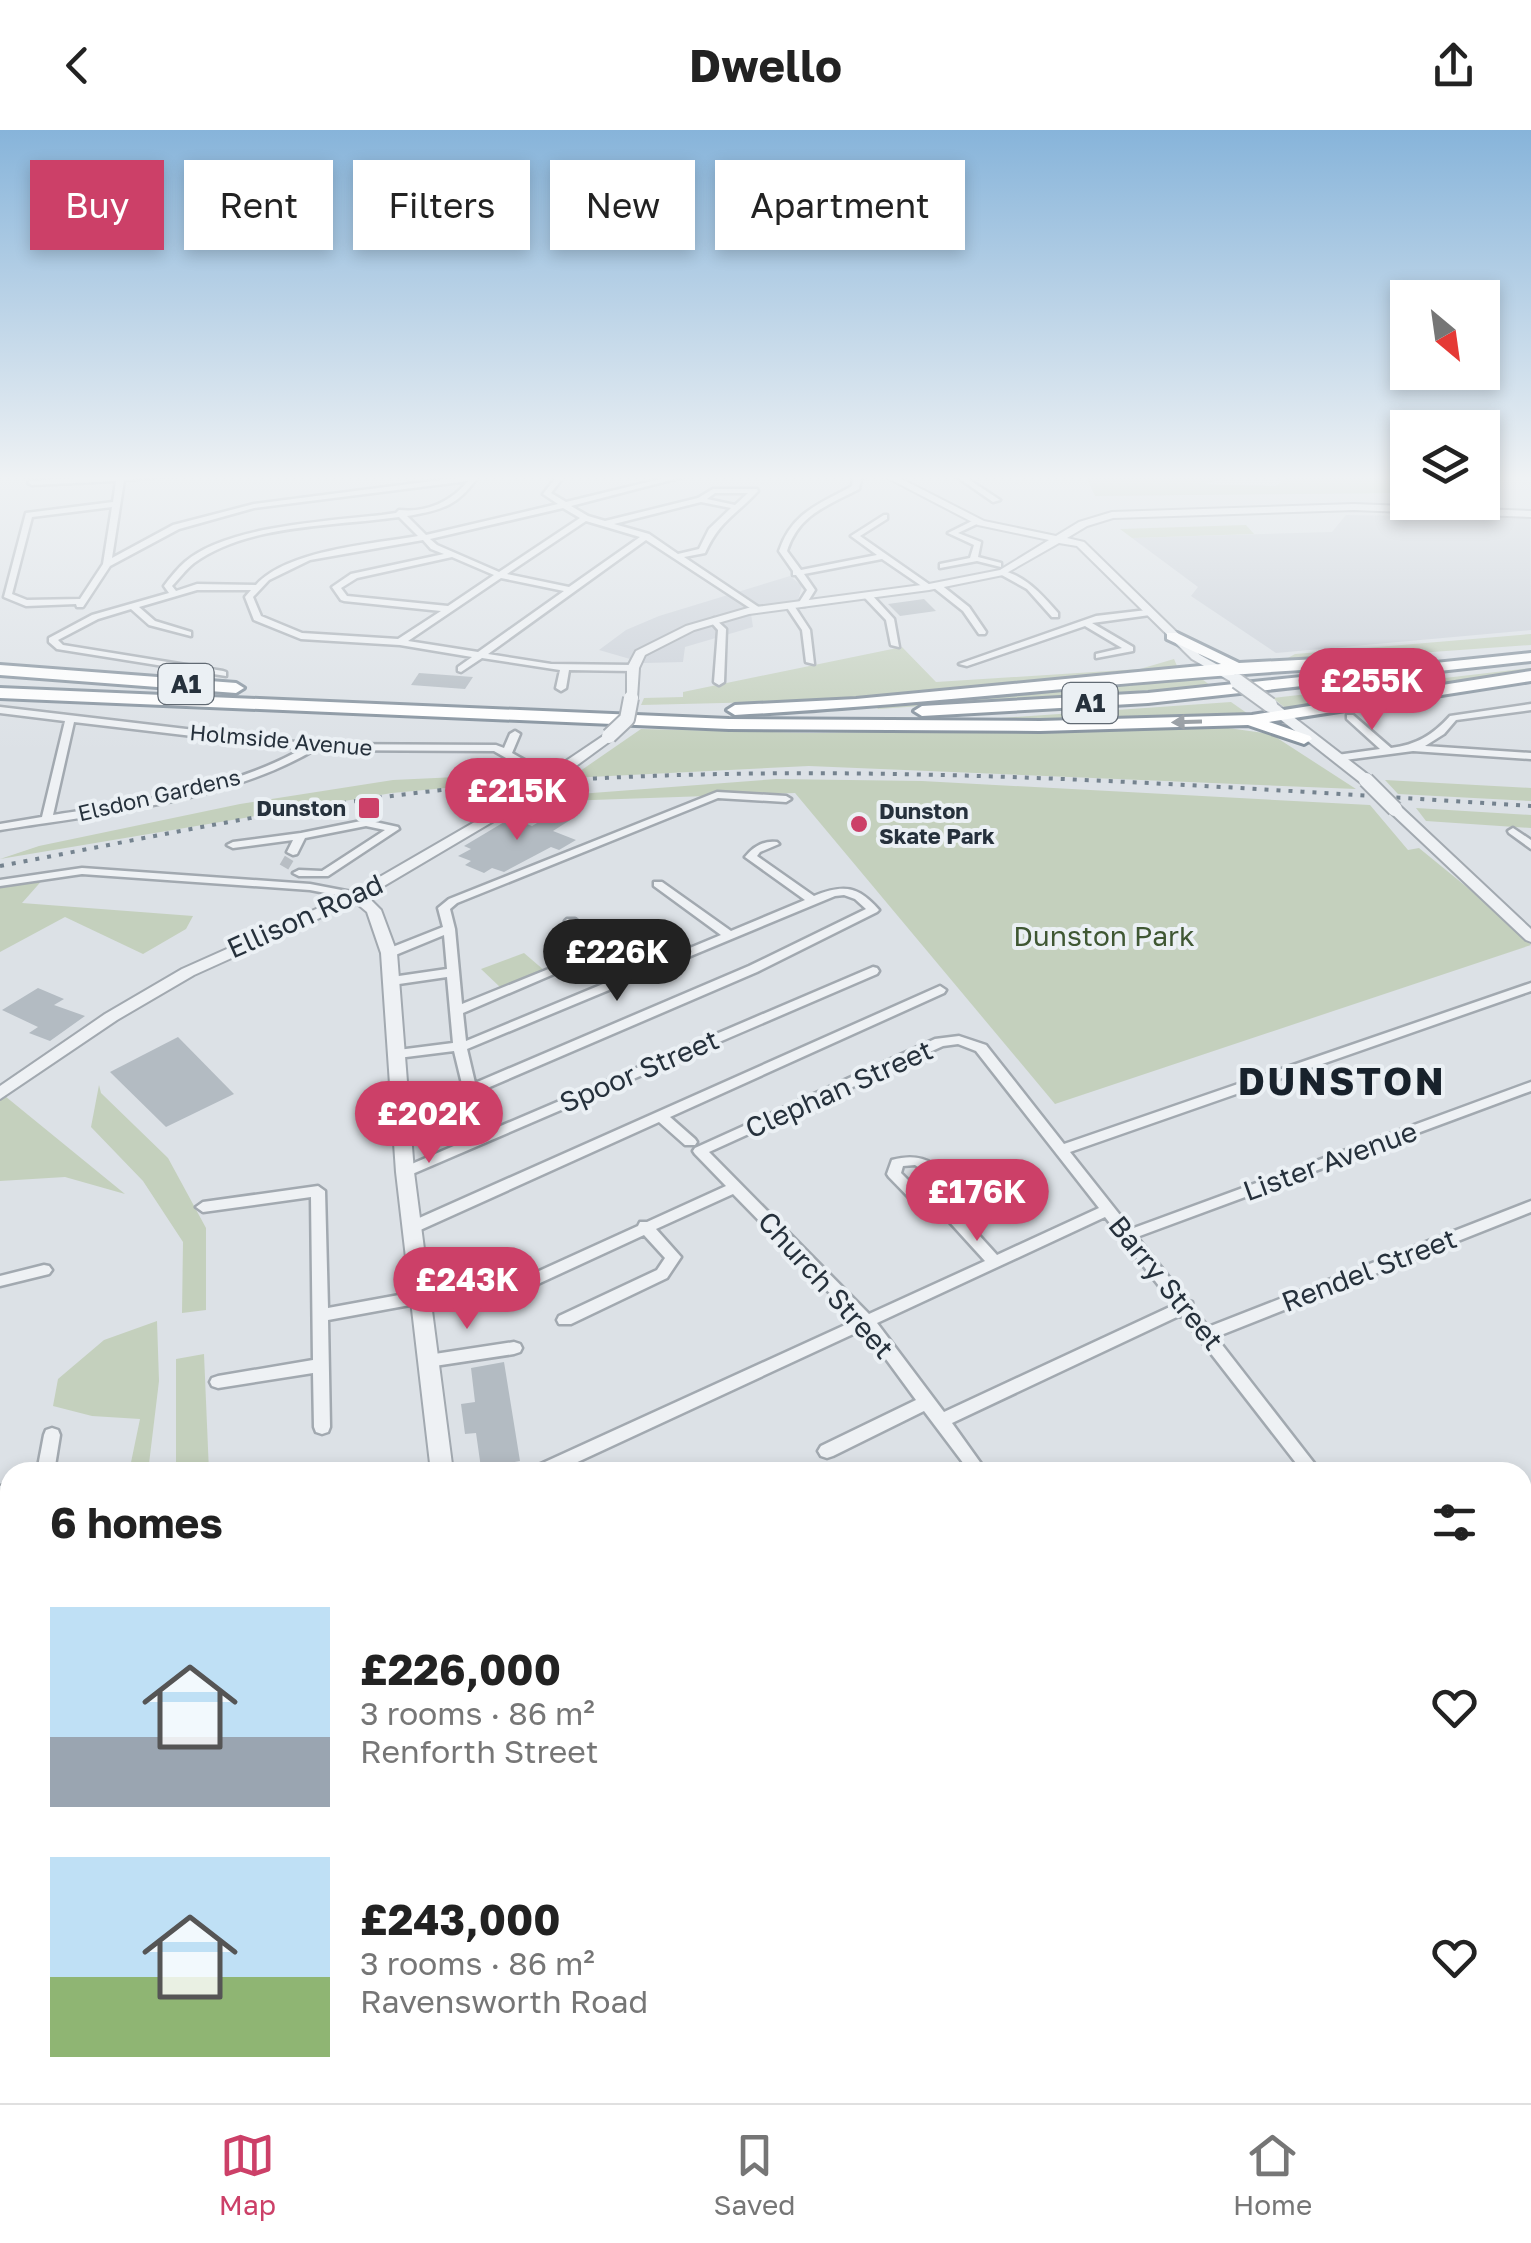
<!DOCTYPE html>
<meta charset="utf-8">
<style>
:root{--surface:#fff;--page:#f2f2f2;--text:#222;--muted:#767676;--line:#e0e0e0;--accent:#cc4068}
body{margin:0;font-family:"Golos Text",sans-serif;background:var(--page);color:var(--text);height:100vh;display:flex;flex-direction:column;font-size:38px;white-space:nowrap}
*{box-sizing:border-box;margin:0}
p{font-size:32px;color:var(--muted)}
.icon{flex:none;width:55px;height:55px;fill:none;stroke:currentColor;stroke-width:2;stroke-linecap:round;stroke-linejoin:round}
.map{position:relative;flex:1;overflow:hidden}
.side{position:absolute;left:0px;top:1332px;width:1532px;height:642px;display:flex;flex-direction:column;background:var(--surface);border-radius:30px 30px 0 0;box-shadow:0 5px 15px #0003}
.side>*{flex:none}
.hud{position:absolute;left:30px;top:30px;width:1000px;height:90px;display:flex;gap:20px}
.needle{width:65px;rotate:151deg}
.tools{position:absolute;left:1390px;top:150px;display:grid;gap:20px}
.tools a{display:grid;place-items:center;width:110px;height:110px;border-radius:0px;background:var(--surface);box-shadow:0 5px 15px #0003;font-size:50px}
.price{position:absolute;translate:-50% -85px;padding:0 22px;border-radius:35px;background:var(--accent);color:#fff;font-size:32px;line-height:65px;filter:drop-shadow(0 2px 5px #0008)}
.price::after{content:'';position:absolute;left:50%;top:60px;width:30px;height:22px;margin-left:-15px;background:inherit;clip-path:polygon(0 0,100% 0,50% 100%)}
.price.on{background:#222;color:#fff}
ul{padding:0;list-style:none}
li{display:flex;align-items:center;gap:30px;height:250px;padding:0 50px}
li span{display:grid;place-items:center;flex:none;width:280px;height:200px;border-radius:0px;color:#555}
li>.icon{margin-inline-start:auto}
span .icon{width:120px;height:120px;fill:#fffc;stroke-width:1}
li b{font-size:42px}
h2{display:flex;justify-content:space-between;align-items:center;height:120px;padding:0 50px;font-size:42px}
.tag{padding:0 35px;border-radius:0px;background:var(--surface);box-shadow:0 5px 15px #0003;font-size:35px;line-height:90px}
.tag.on{background:var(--accent);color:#fff}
header{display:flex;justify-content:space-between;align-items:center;height:130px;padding:0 50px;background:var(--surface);font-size:45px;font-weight:700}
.tabs{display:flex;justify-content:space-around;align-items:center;height:140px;border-top:2px solid var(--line);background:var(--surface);font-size:28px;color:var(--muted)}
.tabs a{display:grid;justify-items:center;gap:5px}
.tabs .on{color:var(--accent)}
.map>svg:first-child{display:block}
.built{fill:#cad0d8}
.green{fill:#c4d0bd}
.building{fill:#b3bbc2}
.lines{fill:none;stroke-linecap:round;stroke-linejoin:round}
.minor-tunnel{stroke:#b8bec4;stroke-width:10;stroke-dasharray:10 5;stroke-linecap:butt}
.minor-casing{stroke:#a2a9b0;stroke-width:5}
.tertiary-casing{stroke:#a2a9b0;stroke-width:4}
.trunk-casing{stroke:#83909c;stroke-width:6}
.minor{fill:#eef1f4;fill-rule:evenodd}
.tertiary{fill:#eef1f4;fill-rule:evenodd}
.trunk{fill:#fff;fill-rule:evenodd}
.rail{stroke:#75838f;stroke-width:4;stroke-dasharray:4 8;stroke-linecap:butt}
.tertiary-bridge-casing{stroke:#a2a9b0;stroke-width:18;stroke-linecap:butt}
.tertiary-bridge{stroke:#eef1f4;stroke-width:14}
.oneway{fill:#92989e}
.poi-dot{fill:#cc4068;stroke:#ebf0f4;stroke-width:4}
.labels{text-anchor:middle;stroke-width:8;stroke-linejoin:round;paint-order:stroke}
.far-street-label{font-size:22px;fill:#26313c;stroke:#ebf0f4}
.far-poi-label{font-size:22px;font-weight:bold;fill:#26313c;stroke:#ebf0f4;text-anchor:end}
.shield{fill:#ebf0f4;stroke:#616a73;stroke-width:2.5}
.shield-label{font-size:25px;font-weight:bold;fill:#26313c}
.street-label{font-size:28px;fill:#26313c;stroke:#ebf0f4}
.park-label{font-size:28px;fill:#3f5733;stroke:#ebf0f4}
.district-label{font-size:38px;font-weight:bold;letter-spacing:2.5px;fill:#18222c;stroke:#ebf0f4}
</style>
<header><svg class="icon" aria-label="back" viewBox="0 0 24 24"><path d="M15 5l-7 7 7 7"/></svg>Dwello<svg class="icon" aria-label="share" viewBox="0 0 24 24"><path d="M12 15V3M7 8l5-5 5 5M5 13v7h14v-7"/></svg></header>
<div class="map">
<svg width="1531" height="1973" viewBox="0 0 1531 1973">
<rect width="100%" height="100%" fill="#dce1e6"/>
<g class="built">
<polygon points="1346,385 1530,388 1531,500 1276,523 1191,466 1198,457 1132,408 1332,402"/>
<polygon points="790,446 802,456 798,470 750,477 753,497 685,517 683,532 644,533 599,520 626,500 659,486"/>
<polygon points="654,1965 938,1965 941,1973 657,1973"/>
</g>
<g class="green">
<polygon points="1085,345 1237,345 1205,354 1276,356 1289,345 1407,345 1407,363 1095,366"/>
<polygon points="1246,395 1254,404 1132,408 1120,399"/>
<polygon points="1531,504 1531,515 1279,533 1295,524"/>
<polygon points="902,517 936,552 1140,539 1174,529 1177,536 838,570 641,575 644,568 683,567 683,562"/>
<polygon points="1531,538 1531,543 1289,581 1273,568"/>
<polygon points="1198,546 1211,556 878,579 875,575"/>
<polygon points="1231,572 1251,586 1016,593 958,591"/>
<polygon points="1228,598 1271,604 1356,659 809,636 570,648 641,599 811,603"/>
<polygon points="520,644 522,651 392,663 0,729 39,716 240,674 393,650"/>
<polygon points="776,649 922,651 1370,675 1408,720 1419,718 1512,794 1531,815 1055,974 795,663 535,672 539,667"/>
<polygon points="1385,650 1531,658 1531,671 1398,664"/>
<polygon points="1416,678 1531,685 1531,698 1426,691"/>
<polygon points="45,747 22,773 193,786 186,799 143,824 65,787 0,822 0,756"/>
<polygon points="524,823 545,841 501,858 481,839"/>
<polygon points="99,955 101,963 168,1028 206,1098 206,1180 182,1183 183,1112 143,1051 91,997"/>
<polygon points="0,962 125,1064 65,1047 0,1051"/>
<polygon points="157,1191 159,1251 148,1342 129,1342 140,1289 92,1286 53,1276 58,1249 104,1210"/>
<polygon points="204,1224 209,1342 176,1342 176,1229"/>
<polygon points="1523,1606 1531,1618 1531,1913 1523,1917"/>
<polygon points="219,1965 430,1965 429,1973 221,1973"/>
<polygon points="1310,1965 1436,1965 1421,1973 1309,1973"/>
</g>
<g class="building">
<polygon points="924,469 936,481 900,486 888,474"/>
<polygon points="419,543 473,547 465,559 411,555"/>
<polygon points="561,679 578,685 553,701 576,710 559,720 551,717 504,742 492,738 484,743 465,735 471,731 458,726 471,719 464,716 511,688 532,696"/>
<polygon points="38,858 64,869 54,875 85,886 50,911 29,903 38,897 2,880"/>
<polygon points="178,907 234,964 166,997 110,942"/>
<polygon points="504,1232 520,1331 481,1338 476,1303 465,1304 461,1274 475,1272 471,1238"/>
</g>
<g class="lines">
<polyline class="minor-tunnel" points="284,737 293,722"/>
<defs>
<g id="minor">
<path d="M117,345h63l-56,5 -12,78 61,-33 81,-21 225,-29c-20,30 -36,35 -72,41l19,19 132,-31 -15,-10 15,-19h7l-14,18 15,9 111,-27h13l-119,31 17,10 17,5 93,-23 15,-9h44l1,2c-23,25 -38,29 -53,62l-21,4 79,53 -7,2 -110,-72 -158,114 63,10 82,1 5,3 -5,3 -64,-1 -3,18 -5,3 -5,-3 4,-18 -78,-12 -21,14 -3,-1v-4l14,-10 -72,-12 -99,-6 -47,-19 -9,-23 6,-7h-54l-58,17 16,14 36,11v4l-42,-11 -18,-16 -33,10 -40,21 5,5 160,26 3,1v4l-169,-27 -8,-7v-4l43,-23 77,-22 -5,-7c6,-8 13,-17 21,-24 41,-36 143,-41 197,-47l14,-2 3,-3c27,3 52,-8 69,-29l-214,27 -75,21 -69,37 -27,41h-6l-1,-3 -50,2 -22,-9 22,-84 87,-11 3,-21 -84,4 -4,-2 1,-2zM715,363h33l-13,12 -28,-6zM701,372l30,6 -22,21 -10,20 -21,5 -29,-20 -35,-10zM112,377l-9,57 -23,35 -53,1 -15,-6 20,-77zM563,378l17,10 -81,54 -62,-27 -7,-6zM399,387l19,19c-45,8 -131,14 -162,49l-59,-1 -21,7 -4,-5c7,-7 14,-17 22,-23 53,-39 142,-37 205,-46zM586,391l54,16 -71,50 -62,-13zM423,410l8,9 13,5 -93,20 -19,13 9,13 3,1 97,10 -43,28 -96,-6 -41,-17 -8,-19 16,-17 41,-20zM452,427l42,18 -46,31 -101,-10 -6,-8 16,-10zM501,448l63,13 -86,61 -70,-11z"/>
<path d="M858,345h12l-9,4 -2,10c-32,17 -60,25 -72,62l14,19 76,-15 -26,-19 33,-21h3v4l-27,17 73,51 -7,2 -44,-30 -78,15 11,16 -10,16h-6l-1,-2 9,-14 -11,-15h-3v-4l-14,-20c13,-39 41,-47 73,-65l1,-8z"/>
<polygon points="954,345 962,345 1000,370 993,372"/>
<polygon points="976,389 980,391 979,393 958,403 981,412 978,427 1001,433 1001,437 977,431 940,438 940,434 970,428 974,415 948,403"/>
<path d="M1000,440c25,5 41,24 58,43v4h-6l-25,-28 -27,-15z"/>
<polygon points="934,454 940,454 969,477 986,502 985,504 979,504 963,481 934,458"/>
<polygon points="865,464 871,464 894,489 899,517 891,515 886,490 865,468"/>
<polygon points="787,474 793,474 810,500 814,534 806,532 802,500 786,476"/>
<polygon points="1147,480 1150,481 1150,485 1092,493 1133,517 1133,521 1096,528 1096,524 1122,518 1085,496 967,536 959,534 1096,486"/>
<polygon points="714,488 726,499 724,552 719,555 714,552 718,500 710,491"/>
<path d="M1531,574v6l-75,10 -12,14 -19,12 106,7v6l-118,-8 -76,10 -5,-3 5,-3 43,-6 -33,-30v-4h6l38,33c25,-3 42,-13 59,-32z"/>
<path d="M0,577l312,37 184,1 8,3 6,-14 5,-3 5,3 -8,19 23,13 26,8 -5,3 -29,-7 -33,-19 -180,-1c-88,52 -214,64 -314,80v-6l42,-7 23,-96 -65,-8zM74,592l228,27c-72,41 -168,53 -249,66z"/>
<path d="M717,662l69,4 5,3 -5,3 -68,-4 -261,105 -7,6 5,20 7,75 89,-36h8l2,3 -98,42 3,28 161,-67 -60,-51 -2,-2 2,-2h8l62,51 84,-35 -67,-49v-4h8l69,49 74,-31 -60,-43c8,-10 19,-17 32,-15l2,2 -19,8 -3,4 57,40c30,-12 44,-10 65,14l-2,2 -120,60 -351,151h-10l-2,-3 2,-3 67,-29 -9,-37 -56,7 -7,-4 7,-4 55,-7 -6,-66 -55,8 -6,-4 6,-4 55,-8 -3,-34 -51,21h-8l-2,-3 2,-3 58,-23 -5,-19 11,-9zM844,765l11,4 11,10 -117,57 -274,117 -8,-34 368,-153z"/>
<polygon points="366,690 398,697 399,699 328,746 299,746 293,743 299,740 322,741 385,700 366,696 305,708 297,724 293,725 287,722 293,710 233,718 227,715 233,712 301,703"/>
<polygon points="1513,698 1531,710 1531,719 1509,703 1508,701"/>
<polygon points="82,738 310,754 357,763 363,766 357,769 310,760 82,744 0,756 0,750"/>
<polygon points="873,837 877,838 879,841 877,844 410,1045 400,1045 398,1042 400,1039"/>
<path d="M1531,853v8l-461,161 61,77 400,-147v9l-394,146 51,64 4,1 1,6 15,19 323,-126v11l-315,125 105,135h-18l-122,-157 -229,108 35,49h-17l-46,-61 -91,45 -6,2 -6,-2 -3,-5 3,-5 95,-46 -52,-71 -308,143h-25l3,-5 322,-147 -123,-126 -77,35 25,28 -14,21 -96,46h-12l-2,-4 2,-4 98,-46 8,-12 -21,-23 -130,60h-10l-3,-4 3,-4 134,-61 2,-4h7l79,-36 -31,-32 -2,-3 2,-3 240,-109 24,-3 27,9 78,99zM958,914l18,7 123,157 -102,47 -40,-44 7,-15c-21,-27 -36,-46 -72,-36l-5,14 2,3 35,36 21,4 40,44 -116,53 -160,-162 234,-106zM915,1035l11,7 23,25 -5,10 -11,-2 -32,-32 2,-7zM1105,1087l69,88 -230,107 -67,-89z"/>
<polygon points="940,856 946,860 944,863 670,987 695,1009 697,1012 695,1015 685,1015 659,992 418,1101 408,1101 406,1097 408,1093"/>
<polygon points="318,1056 325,1061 328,1178 421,1161 427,1163 429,1167 427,1171 421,1173 328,1190 330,1297 328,1302 322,1304 316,1302 314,1297 313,1243 218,1258 212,1256 210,1252 212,1248 218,1246 313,1230 311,1067 203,1082 196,1077 203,1072"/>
<polygon points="44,1135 49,1136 52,1140 49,1144 0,1156 0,1146"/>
<polygon points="514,1212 520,1214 522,1218 520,1222 514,1224 428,1237 422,1235 420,1231 422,1227 428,1225"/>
<polygon points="52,1298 58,1300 60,1305 54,1342 37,1342 44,1305 46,1300"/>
<polygon points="10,1354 10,1368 0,1370 0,1356"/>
<rect x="0" y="1519" width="10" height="16"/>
<polygon points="10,1553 10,1574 0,1580 0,1559"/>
<polygon points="166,1965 190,1965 189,1973 165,1973"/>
<polygon points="1038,1965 1074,1965 1070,1973 1035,1973"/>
<polygon points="1273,1965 1298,1965 1294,1973 1270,1973"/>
</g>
<g id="tertiary">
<polygon points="882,345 894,345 984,391 1056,406 1079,392 1112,382 1354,374 1531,381 1531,387 1354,380 1113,388 1087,396 1067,408 1084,412 1200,525 1241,548 1243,551 1237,555 1192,529 1077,416 1059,413 1003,445 929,460 749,484 694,500 645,525 639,538 637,568 627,571 627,538 636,521 686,496 748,478 929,454 1000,440 1049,410 978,395"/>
<polygon points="1266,572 1274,572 1371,647 1371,653 1361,653 1266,578"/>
<polygon points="609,602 615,606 613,609 561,647 551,647 551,641"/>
<polygon points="504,675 511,679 509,682 367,766 381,780 397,823 414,1042 453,1342 431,1342 396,1042 381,823 367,782 355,772 194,845 117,890 0,969 0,956 105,884 182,839 352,763"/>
<polygon points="1395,675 1400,676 1531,799 1531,812 1526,810 1390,682 1388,679"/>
<polygon points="1531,1413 1531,1433 1522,1435 1522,1416"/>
<polygon points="887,1965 917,1965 919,1973 889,1973"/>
</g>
<g id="trunk">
<path d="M1167,503h10l62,30 117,-6 8,5 -8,5c-208,10 -413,37 -621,48l-8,-5 8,-5 121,-6 365,-35 -54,-25z"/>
<polygon points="1531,523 1531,531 1148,573 922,586 914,581 922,576 1148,563"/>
<polygon points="0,535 236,553 244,558 236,563 0,545"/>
<polygon points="1531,541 1531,551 1269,592 1310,606 1312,609 1304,614 1248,595 1040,601 729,599 0,568 0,558 729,589 1040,591 1252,585"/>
</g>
</defs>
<use href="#minor" class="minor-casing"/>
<use href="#tertiary" class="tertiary-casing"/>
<use href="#trunk" class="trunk-casing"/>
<use href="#minor" class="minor"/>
<use href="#tertiary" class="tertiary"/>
<use href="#trunk" class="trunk"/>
<path class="rail" d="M0,736c164,-31 329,-68 496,-81 344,-28 691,0 1035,21"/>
<defs>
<g id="tertiary-bridge">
<polyline points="1237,551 1270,575"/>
<polyline points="609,606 627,589 631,568"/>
<polyline points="1366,650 1395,679"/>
<polyline points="504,679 556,644"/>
</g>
</defs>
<use href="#tertiary-bridge" class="tertiary-bridge-casing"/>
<use href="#tertiary-bridge" class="tertiary-bridge"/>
</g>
<defs><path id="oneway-solid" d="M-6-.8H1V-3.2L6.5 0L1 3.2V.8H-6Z" transform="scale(2.5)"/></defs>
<use class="oneway" href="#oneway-solid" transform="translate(1187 592) rotate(178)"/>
<linearGradient id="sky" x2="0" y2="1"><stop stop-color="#87b4da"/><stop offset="0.56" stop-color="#eff2f4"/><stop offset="1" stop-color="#eff2f4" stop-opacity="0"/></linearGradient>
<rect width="1531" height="621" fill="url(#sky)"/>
<g class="poi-dot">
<rect x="357" y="666" width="24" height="24" rx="5"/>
<circle cx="859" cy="694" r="10"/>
</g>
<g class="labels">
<g class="far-street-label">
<text transform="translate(281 610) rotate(5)" y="8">Holmside Avenue</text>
<text transform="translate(159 665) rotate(-13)" y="8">Elsdon Gardens</text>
</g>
<g class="far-poi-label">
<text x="346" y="686">Dunston</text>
<text x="879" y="689" text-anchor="start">Dunston<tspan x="879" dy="25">Skate Park</tspan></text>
</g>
<g class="shield">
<rect x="158.5" y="534" width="55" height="40" rx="8"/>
<rect x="1062.5" y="553" width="55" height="40" rx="8"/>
</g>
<g class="shield-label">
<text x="186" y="563">A1</text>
<text x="1090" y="582">A1</text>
</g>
<g class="street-label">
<text transform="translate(305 786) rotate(-24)" y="10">Ellison Road</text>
<text transform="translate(639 941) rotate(-23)" y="10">Spoor Street</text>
<text transform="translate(839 959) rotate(-24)" y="10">Clephan Street</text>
<text transform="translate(1330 1031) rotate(-20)" y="10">Lister Avenue</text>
<text transform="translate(1369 1140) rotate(-21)" y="10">Rendel Street</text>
<text transform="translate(1166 1153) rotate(51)" y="10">Barry Street</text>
<text transform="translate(826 1155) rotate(48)" y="10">Church Street</text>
</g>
<g class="park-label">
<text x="1104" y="816">Dunston Park</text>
</g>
<g class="district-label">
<text x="1342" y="965">DUNSTON</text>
</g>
</g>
</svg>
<div class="tools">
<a><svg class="needle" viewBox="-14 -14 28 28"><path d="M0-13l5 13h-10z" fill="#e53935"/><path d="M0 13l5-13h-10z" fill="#767676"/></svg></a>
<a><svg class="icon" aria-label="layers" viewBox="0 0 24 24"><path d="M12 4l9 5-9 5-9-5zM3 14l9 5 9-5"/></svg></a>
</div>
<b class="price" style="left:1372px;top:603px">£255K</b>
<b class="price" style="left:517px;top:713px">£215K</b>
<b class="price on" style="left:617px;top:874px">£226K</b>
<b class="price" style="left:429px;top:1036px">£202K</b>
<b class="price" style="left:977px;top:1114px">£176K</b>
<b class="price" style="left:467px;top:1202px">£243K</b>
<div class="hud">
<a class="tag on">Buy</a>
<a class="tag">Rent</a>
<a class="tag">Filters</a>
<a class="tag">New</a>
<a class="tag">Apartment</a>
</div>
<section class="side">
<h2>6 homes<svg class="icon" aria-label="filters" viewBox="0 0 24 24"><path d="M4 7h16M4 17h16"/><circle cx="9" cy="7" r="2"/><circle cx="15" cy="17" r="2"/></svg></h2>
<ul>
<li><span style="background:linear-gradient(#bfe0f5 65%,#9aa5b1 0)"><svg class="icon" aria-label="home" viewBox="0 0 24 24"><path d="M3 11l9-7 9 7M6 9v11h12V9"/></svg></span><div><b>£226,000</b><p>3 rooms · 86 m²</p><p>Renforth Street</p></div><svg class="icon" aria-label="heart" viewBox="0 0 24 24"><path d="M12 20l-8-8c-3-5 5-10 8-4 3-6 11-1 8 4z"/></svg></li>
<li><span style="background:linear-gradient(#bfe0f5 60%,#8fb573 0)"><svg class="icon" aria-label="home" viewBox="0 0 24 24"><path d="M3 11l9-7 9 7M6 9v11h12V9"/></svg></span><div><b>£243,000</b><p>3 rooms · 86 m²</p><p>Ravensworth Road</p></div><svg class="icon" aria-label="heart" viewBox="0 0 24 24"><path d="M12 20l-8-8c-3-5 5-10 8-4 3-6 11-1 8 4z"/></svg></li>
</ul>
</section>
</div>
<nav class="tabs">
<a class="on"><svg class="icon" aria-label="map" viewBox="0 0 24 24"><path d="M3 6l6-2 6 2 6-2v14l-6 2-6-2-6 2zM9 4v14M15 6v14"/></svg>Map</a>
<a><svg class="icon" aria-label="saved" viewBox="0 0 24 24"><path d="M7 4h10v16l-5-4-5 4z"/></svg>Saved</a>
<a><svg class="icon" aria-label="home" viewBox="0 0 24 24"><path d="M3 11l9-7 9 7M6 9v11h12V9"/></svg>Home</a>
</nav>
